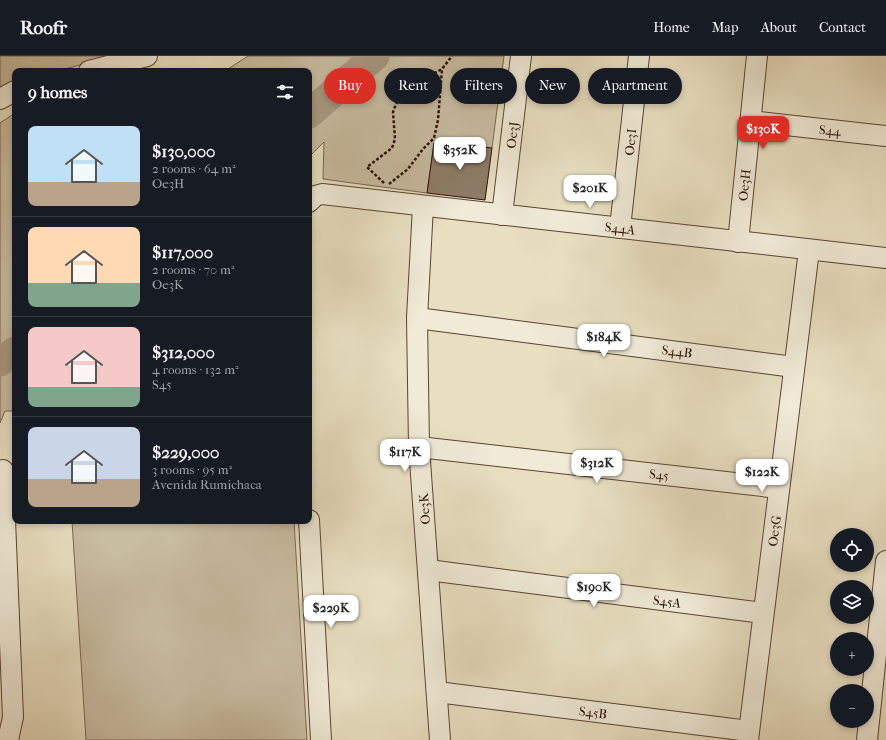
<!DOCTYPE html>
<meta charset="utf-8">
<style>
:root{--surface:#171b24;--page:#20242c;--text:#f1f3f6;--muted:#9ea1a6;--line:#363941;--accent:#d93025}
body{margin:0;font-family:"IM FELL French Canon",serif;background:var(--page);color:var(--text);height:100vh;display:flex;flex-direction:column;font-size:15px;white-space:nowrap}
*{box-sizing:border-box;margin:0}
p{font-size:13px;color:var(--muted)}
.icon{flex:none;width:22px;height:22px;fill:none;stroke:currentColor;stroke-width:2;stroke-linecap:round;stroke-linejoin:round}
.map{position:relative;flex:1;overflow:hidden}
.sheet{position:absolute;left:12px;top:12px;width:300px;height:456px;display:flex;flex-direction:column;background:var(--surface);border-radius:8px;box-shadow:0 2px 6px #0003}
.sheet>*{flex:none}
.banner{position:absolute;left:324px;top:12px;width:380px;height:36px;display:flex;gap:8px}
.tools{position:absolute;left:830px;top:472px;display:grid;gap:8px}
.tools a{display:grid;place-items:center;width:44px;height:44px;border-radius:50%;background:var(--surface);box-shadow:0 2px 6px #0003;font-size:20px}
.price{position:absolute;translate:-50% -34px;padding:0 9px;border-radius:8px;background:#fff;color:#222;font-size:13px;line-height:26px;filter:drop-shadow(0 1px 2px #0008)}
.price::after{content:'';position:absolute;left:50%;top:24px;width:12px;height:9px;margin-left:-6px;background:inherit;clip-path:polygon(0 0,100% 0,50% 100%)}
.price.on{background:var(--accent);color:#fff}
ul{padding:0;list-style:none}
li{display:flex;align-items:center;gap:12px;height:100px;padding:0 16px}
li+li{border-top:1px solid var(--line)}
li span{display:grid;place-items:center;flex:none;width:112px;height:80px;border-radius:8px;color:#555}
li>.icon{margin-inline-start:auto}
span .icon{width:48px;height:48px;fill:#fffc;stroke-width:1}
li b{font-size:17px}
h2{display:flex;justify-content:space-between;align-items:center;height:48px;padding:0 16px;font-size:17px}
.chip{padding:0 14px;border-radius:18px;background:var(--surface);box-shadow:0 2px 6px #0003;font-size:14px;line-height:36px}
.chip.on{background:var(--accent);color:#fff}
header{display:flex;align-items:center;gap:24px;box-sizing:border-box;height:56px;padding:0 20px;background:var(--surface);border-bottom:1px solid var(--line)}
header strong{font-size:19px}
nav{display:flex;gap:22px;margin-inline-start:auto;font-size:14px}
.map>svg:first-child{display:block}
.green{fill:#c8bca1;stroke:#7a6652}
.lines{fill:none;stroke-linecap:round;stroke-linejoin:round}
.river{stroke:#a89981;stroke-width:29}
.building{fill:#8d7c66;stroke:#2b1004}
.minor-casing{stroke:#5a4433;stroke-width:22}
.path{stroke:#2b1004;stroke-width:2.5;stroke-dasharray:3 2;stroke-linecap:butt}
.minor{stroke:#f0ead7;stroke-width:20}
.labels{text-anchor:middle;stroke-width:3;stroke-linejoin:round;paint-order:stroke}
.street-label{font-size:13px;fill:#2b1004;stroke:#f0ead7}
</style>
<header>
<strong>Roofr</strong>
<nav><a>Home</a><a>Map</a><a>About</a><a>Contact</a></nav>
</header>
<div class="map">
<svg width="886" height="684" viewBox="0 0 886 684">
<rect width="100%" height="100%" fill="#e8dfc1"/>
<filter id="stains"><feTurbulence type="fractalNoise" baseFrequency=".005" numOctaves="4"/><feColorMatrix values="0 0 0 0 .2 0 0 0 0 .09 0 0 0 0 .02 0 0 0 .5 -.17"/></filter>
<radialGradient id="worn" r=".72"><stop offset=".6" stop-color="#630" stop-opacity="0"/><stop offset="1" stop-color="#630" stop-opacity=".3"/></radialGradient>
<g class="green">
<polygon points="0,0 117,0 56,15 15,15 15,25 0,33"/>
<polygon points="248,0 504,0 492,92 434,87 427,137 323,123 324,86 309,101 309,15 221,15 228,13"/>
<polygon points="15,57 15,355 5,355 0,367 0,67"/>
<polygon points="72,465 294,465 307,684 86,684"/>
</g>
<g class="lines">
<g class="river">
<polyline points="309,58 375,0"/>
<polyline points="0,306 15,295"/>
</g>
</g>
<polygon class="building" points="434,87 492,92 485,144 427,137"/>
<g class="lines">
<defs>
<g id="minor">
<polyline points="89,15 147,0"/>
<polyline points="0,43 15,35"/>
<polyline points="750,65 886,80"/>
<polyline points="309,146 315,140 322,138 886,202"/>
<polyline points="423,150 417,262 419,391 440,684"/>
<polyline points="502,159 521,0"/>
<polyline points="620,172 639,0"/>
<polyline points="738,186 757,0"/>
<polyline points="417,262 794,311"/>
<polyline points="419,391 779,432"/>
<polyline points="3,414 13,661 8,684"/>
<polyline points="309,464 321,684"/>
<polyline points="428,514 763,557"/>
<polyline points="437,636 749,675"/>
<polyline points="748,684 809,194"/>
<polyline points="867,684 886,505"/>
</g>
</defs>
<use href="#minor" class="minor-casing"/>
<g class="path">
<polyline points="384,127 367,111 392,92 395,83 393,56 396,48 403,37 410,30 442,13 452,0"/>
<polyline points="389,128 408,113 423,93 434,82 438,64 442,13"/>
</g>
<use href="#minor" class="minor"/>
</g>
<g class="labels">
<g class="street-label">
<text transform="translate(830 74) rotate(6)" y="5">S44</text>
<text transform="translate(512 79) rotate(-83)" y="5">Oe3J</text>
<text transform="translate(630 86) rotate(-84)" y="5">Oe3I</text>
<text transform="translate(744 129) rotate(-84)" y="5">Oe3H</text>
<text transform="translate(620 172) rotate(7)" y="5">S44A</text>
<text transform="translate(677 295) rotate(7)" y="5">S44B</text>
<text transform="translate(659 418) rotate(6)" y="5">S45</text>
<text transform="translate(424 453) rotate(-94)" y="5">Oe3K</text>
<text transform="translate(774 475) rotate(-83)" y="5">Oe3G</text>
<text transform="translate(667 545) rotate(7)" y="5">S45A</text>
<text transform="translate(593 656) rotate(7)" y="5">S45B</text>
</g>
</g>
<rect width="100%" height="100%" filter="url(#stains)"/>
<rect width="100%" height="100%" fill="url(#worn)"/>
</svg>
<div class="tools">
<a><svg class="icon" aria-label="locate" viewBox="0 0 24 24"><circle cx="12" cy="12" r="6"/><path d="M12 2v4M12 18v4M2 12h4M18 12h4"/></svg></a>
<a><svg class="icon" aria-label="layers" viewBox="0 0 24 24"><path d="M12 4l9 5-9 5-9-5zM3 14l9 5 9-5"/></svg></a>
<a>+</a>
<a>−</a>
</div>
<b class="price on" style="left:763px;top:94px">$130K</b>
<b class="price" style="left:460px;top:115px">$352K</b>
<b class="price" style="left:590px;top:153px">$201K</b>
<b class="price" style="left:604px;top:302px">$184K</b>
<b class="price" style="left:405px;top:417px">$117K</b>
<b class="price" style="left:597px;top:428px">$312K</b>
<b class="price" style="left:762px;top:437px">$122K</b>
<b class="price" style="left:594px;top:552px">$190K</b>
<b class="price" style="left:331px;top:573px">$229K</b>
<div class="banner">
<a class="chip on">Buy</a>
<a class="chip">Rent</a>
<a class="chip">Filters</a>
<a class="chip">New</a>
<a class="chip">Apartment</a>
</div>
<section class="sheet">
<h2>9 homes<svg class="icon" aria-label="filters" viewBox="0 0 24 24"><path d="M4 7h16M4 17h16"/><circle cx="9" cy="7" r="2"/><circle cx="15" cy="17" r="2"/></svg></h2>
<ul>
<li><span style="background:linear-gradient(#bfe0f5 70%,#b9a48a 0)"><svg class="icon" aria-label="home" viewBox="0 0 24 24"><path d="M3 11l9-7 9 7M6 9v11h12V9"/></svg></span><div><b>$130,000</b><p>2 rooms · 64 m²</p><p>Oe3H</p></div></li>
<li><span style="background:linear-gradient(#ffd9b3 70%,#7fa58c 0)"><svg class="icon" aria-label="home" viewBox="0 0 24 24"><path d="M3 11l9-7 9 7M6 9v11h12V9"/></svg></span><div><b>$117,000</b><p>2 rooms · 70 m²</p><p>Oe3K</p></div></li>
<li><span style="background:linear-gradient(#f6c9c9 75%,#7fa58c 0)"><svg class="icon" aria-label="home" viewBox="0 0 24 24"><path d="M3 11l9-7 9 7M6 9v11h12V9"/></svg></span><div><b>$312,000</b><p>4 rooms · 132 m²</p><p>S45</p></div></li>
<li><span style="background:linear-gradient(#c9d6e8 65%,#b9a48a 0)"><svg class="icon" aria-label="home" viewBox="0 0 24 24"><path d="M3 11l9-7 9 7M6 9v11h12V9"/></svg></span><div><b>$229,000</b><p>3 rooms · 95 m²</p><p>Avenida Rumichaca</p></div></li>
</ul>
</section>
</div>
